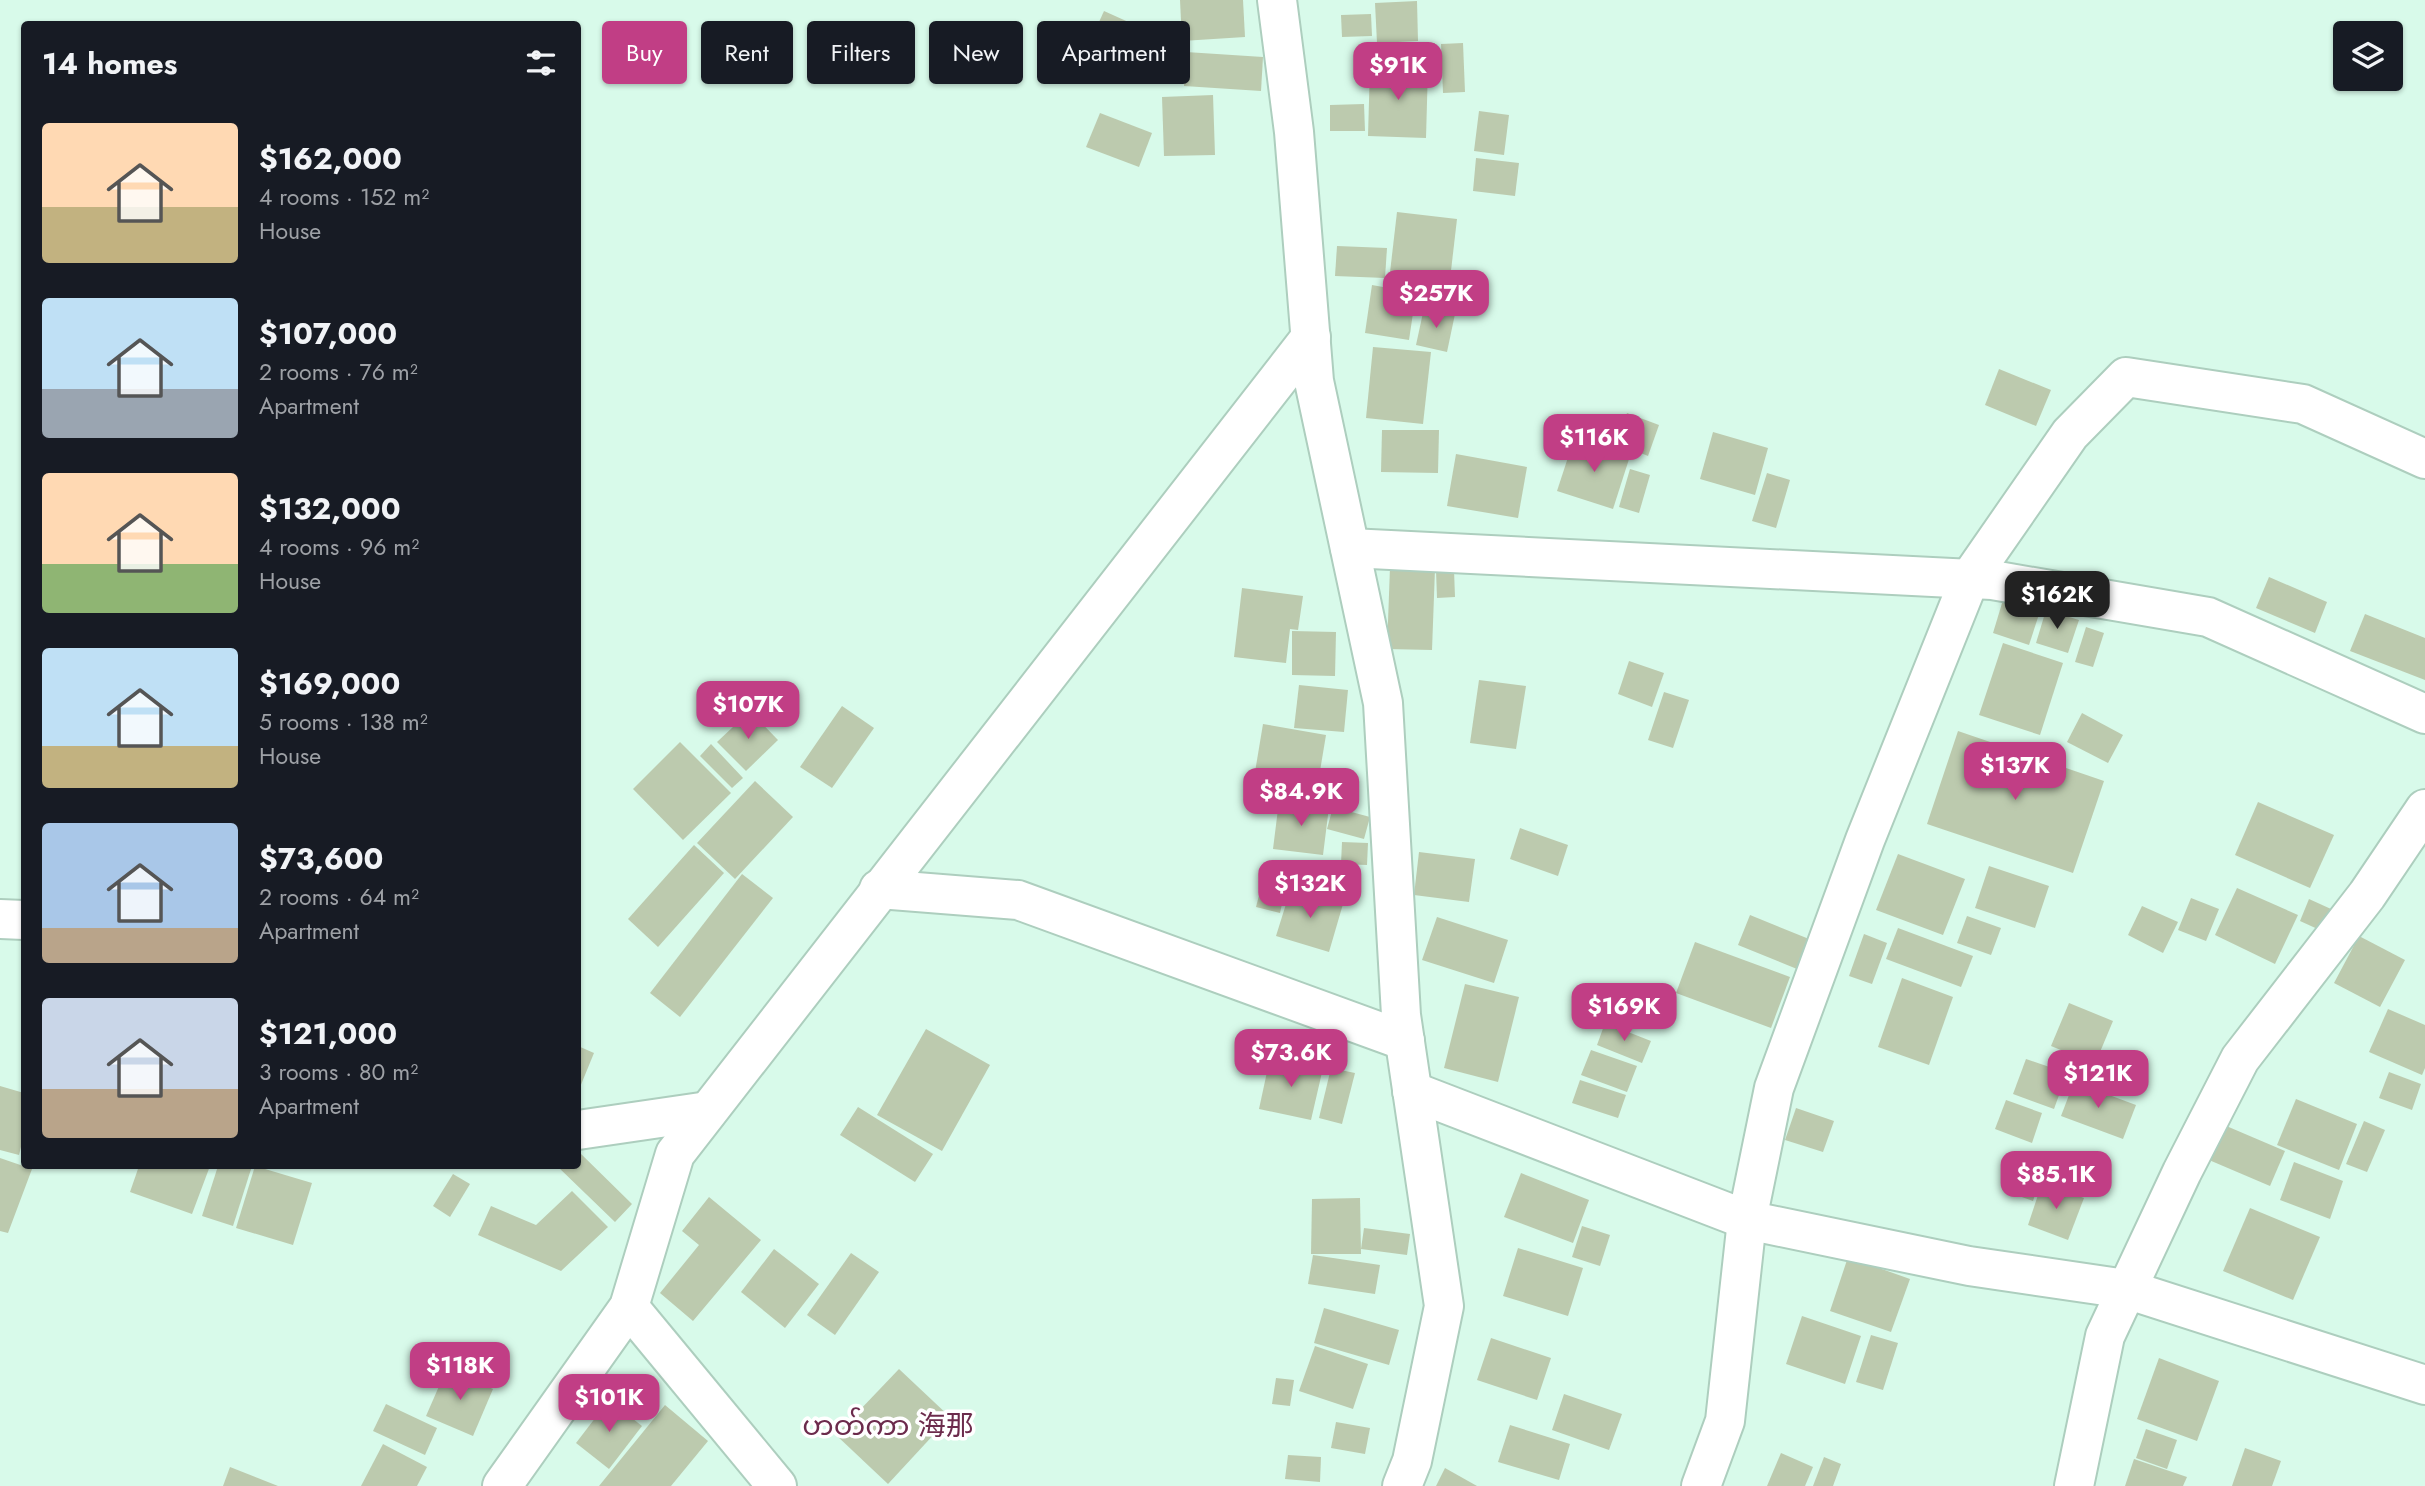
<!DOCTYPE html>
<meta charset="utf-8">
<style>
:root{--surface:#171b24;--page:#20242c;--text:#f1f3f6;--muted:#9ea1a6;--accent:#c13e85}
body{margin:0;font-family:Jost,"Noto Sans SC","Noto Sans Myanmar",sans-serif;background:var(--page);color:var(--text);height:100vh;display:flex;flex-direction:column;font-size:26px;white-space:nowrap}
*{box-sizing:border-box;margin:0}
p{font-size:23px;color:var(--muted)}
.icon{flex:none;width:38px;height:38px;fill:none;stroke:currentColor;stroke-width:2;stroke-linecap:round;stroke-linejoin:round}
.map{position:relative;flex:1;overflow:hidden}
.details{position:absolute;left:21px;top:21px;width:560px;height:1148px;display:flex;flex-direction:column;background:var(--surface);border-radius:7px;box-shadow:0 2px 5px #0004}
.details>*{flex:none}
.banner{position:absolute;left:602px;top:21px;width:665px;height:63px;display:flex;gap:14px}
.buttons{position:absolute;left:2333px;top:21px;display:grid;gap:14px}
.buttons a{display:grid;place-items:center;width:70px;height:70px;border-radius:7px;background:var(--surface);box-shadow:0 2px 5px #0004;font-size:35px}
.price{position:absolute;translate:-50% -60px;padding:0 16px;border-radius:14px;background:var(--accent);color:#fff;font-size:23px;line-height:46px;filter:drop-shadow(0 2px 4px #0008)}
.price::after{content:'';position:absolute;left:50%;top:42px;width:21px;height:16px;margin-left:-10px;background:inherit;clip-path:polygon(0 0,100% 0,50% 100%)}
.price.selected{background:#222;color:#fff}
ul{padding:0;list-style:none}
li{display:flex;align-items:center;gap:21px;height:175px;padding:0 21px}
li span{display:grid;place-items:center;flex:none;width:196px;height:140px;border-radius:7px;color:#555}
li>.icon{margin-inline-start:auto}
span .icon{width:84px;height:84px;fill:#fffc;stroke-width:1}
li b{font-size:30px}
h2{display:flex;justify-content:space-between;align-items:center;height:84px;padding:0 21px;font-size:30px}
.tag{padding:0 24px;border-radius:7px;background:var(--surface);box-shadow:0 2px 5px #0004;font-size:24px;line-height:63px}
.tag.selected{background:var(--accent);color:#fff}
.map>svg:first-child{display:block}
.building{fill:#bccaae}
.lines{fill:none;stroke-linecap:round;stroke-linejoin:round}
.minor-casing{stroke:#adcebe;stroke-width:42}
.minor{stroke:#fff;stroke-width:38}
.labels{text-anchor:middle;stroke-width:7;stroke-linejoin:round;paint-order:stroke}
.quarter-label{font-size:28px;fill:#6c2b4c;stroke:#fff}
</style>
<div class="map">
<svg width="2425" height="1486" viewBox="0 0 2425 1486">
<rect width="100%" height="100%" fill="#d8faea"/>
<g class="building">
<polygon points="1180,0 1243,0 1245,37 1182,41"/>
<polygon points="1417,1 1418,41 1377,43 1375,3"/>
<polygon points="1104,11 1144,29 1125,72 1085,53"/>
<polygon points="1371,14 1372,36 1342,37 1341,15"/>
<polygon points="1435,43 1435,63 1379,63 1378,44"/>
<polygon points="1463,43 1465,92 1443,93 1441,44"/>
<polygon points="1186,52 1263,57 1261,91 1184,86"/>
<polygon points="1370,66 1428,67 1426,138 1368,136"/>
<polygon points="1213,95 1215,155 1164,156 1162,97"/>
<polygon points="1364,104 1365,131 1330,131 1330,105"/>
<polygon points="1479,111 1509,115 1504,155 1474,151"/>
<polygon points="1100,113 1152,133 1139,167 1086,147"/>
<polygon points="1476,158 1519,163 1515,196 1473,191"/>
<polygon points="1397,212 1457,219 1449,288 1389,281"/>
<polygon points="1337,246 1387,248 1385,278 1335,276"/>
<polygon points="1372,285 1416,293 1409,340 1365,333"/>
<polygon points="1424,308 1455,314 1447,352 1416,345"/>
<polygon points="1373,347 1431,352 1423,424 1366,418"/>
<polygon points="1999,369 2051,390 2036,426 1985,405"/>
<polygon points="1627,413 1659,425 1648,456 1616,443"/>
<polygon points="1382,430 1439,430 1438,473 1381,472"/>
<polygon points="1713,432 1768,448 1755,495 1700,479"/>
<polygon points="1574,439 1630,456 1613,509 1557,491"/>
<polygon points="1456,454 1527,467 1518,518 1447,506"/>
<polygon points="1630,469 1650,475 1639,513 1619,507"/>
<polygon points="1767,473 1790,480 1776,528 1752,521"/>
<polygon points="1390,567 1435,569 1432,650 1387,649"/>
<polygon points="1436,570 1454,570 1455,597 1437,598"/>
<polygon points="2269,577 2327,602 2315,633 2256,608"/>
<polygon points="1242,588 1303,596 1298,630 1290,629 1286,663 1234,657"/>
<polygon points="2006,590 2043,602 2029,645 1993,633"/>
<polygon points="2046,610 2079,620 2068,653 2036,643"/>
<polygon points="2365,614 2425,638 2425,680 2350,651"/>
<polygon points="2086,627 2104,633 2093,667 2075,662"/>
<polygon points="1292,631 1336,632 1335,676 1292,675"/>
<polygon points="2003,643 2063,663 2040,735 1979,715"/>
<polygon points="1629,661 1664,673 1652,707 1618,694"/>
<polygon points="1479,680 1526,686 1516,749 1470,743"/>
<polygon points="1299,685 1348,690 1344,732 1294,728"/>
<polygon points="1664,692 1689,700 1673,748 1648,740"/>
<polygon points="842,706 874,728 832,788 800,767"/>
<polygon points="750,711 778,740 746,771 717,742"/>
<polygon points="2082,713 2123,735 2108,763 2067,742"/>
<polygon points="1263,724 1326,735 1316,795 1253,784"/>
<polygon points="1958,731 2104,781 2073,873 1927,824"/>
<polygon points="680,742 731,793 683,840 633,789"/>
<polygon points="711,744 743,778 732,788 700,756"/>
<polygon points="755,781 793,817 735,879 697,843"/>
<polygon points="1279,801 1329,807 1323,855 1273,849"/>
<polygon points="2258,802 2334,835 2310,888 2235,855"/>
<polygon points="1333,807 1370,817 1364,839 1327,829"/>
<polygon points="1520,828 1568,845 1558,876 1510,859"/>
<polygon points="1342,842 1368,843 1367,865 1341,864"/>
<polygon points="694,845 724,873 658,947 628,919"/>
<polygon points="1419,852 1475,859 1469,902 1414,895"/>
<polygon points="1898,854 1965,879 1943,935 1876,910"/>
<polygon points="1989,866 2049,886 2035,928 1975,908"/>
<polygon points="742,874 773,898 680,1017 650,993"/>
<polygon points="1264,876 1287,881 1280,913 1256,907"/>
<polygon points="1291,888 1343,904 1329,952 1276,936"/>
<polygon points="2237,888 2298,915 2275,964 2215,935"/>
<polygon points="2191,898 2219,909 2206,941 2178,930"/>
<polygon points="2309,899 2331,909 2322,931 2300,921"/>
<polygon points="2142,906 2178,922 2163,953 2128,935"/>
<polygon points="1750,915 1809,939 1797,969 1738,945"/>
<polygon points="1967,916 2001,928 1991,955 1957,943"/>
<polygon points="1437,917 1508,940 1494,983 1422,960"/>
<polygon points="1898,928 1973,956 1961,987 1886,959"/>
<polygon points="1864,934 1887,943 1872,984 1849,976"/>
<polygon points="2359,936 2405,960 2380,1007 2334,983"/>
<polygon points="1695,942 1790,977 1771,1028 1676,993"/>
<polygon points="1902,978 1953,997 1929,1065 1878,1047"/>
<polygon points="1465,984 1519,997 1498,1082 1444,1068"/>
<polygon points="2069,1003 2113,1021 2095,1064 2051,1046"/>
<polygon points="2388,1009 2425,1025 2425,1068 2422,1075 2369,1052"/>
<polygon points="1605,1023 1651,1041 1642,1063 1597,1045"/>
<polygon points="926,1029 990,1065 942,1151 877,1115"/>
<polygon points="578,1046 594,1053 578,1092"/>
<polygon points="1591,1050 1637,1066 1627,1092 1581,1075"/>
<polygon points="1270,1058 1323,1068 1311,1120 1259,1109"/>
<polygon points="2026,1059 2067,1073 2054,1109 2013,1094"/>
<polygon points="1331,1068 1355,1073 1342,1124 1319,1118"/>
<polygon points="2389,1072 2421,1084 2412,1110 2379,1098"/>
<polygon points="1580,1080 1626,1095 1618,1118 1572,1103"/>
<polygon points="2074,1082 2136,1105 2123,1139 2061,1116"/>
<polygon points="0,1086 24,1093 24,1135 19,1155 0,1150"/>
<polygon points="2296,1099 2357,1124 2339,1170 2277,1145"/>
<polygon points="2006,1100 2042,1113 2032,1143 1995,1129"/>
<polygon points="858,1107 933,1154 915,1182 840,1135"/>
<polygon points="1796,1108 1834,1121 1823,1152 1785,1140"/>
<polygon points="2364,1121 2385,1130 2367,1172 2346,1164"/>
<polygon points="2224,1125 2285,1151 2270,1186 2209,1160"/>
<polygon points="578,1151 632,1204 615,1222 557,1166 578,1166"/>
<polygon points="2014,1155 2045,1165 2033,1201 2002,1190"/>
<polygon points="0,1158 32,1169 8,1233 0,1231"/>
<polygon points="2294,1162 2343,1181 2330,1219 2280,1200"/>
<polygon points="139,1166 210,1166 192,1214 130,1192"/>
<polygon points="218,1166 252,1166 233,1226 202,1216"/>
<polygon points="255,1166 312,1183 293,1245 236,1228"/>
<polygon points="1521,1173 1589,1200 1573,1243 1504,1217"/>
<polygon points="453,1174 470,1184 450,1217 433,1206"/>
<polygon points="2042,1183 2084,1198 2068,1240 2028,1225"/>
<polygon points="572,1191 608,1227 561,1271 478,1235 491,1206 536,1225"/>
<polygon points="709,1197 761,1240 693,1321 660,1293 699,1245 682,1231"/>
<polygon points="1360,1198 1361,1254 1311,1254 1312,1199"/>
<polygon points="2250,1208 2320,1237 2293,1300 2223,1271"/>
<polygon points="1582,1226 1610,1235 1600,1266 1572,1257"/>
<polygon points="1364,1228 1410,1234 1407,1255 1361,1249"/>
<polygon points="1518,1248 1583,1268 1568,1316 1503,1296"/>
<polygon points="774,1249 819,1284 785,1328 741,1292"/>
<polygon points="851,1253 879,1272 835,1335 807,1315"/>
<polygon points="1313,1255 1380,1265 1375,1294 1308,1284"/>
<polygon points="1848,1257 1910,1279 1891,1332 1830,1311"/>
<polygon points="1324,1308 1399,1330 1389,1365 1314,1343"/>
<polygon points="1802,1316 1861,1336 1845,1384 1786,1364"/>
<polygon points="1871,1335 1898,1343 1883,1390 1856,1382"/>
<polygon points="1491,1338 1551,1358 1537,1400 1477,1380"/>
<polygon points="1315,1346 1368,1364 1353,1409 1299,1391"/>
<polygon points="2159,1358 2219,1381 2197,1441 2137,1419"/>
<polygon points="447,1368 493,1389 473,1436 426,1416"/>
<polygon points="899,1369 950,1417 888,1484 836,1435"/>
<polygon points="1276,1378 1294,1380 1290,1406 1272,1404"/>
<polygon points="1564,1394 1622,1414 1609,1450 1552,1430"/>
<polygon points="609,1400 642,1426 609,1469 576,1443"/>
<polygon points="386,1404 437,1428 425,1455 373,1431"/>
<polygon points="665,1405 708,1441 671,1486 599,1486"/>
<polygon points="1336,1422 1370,1428 1365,1454 1331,1448"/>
<polygon points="1510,1425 1570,1444 1559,1480 1498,1462"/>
<polygon points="2146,1429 2177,1440 2167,1469 2136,1458"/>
<polygon points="383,1444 427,1467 417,1486 361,1486"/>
<polygon points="2245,1448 2281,1461 2272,1486 2232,1486"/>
<polygon points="1781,1453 1813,1467 1805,1486 1767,1486"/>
<polygon points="1288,1455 1321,1457 1320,1482 1285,1479"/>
<polygon points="1824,1457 1841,1464 1833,1486 1813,1486"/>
<polygon points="2134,1459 2187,1477 2183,1486 2125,1486"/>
<polygon points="230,1467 278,1486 223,1486"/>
<polygon points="1445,1468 1477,1486 1436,1486"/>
</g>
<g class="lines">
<defs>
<g id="minor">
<polyline points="1277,0 1294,132 1314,381 1383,703 1401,1015 1444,1306 1412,1461 1402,1486"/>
<polyline points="1350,548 1992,580 2208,617 2425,714"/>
<polyline points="879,889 1018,900 1405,1041"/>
<polyline points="0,919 24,920"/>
<polyline points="1412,1091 1747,1220 1969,1266 2126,1289 2425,1385"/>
<polyline points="578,1130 708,1111"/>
<polyline points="629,1307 777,1486"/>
<polyline points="502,1486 629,1307 675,1154 1311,337"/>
<polyline points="1701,1486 1725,1421 1747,1220 1774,1088 1865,840 1970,578 2070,434 2126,377 2303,404 2425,459"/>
<polyline points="2074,1486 2105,1336 2182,1172 2240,1059 2367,895 2425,809"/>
</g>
</defs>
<use href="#minor" class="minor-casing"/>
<use href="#minor" class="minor"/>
</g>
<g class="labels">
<g class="quarter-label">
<text x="888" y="1435">ဟတ်ကာ 海那</text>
</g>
</g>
</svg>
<div class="buttons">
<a><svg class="icon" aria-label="layers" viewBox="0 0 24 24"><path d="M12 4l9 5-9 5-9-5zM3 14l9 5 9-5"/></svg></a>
</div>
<b class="price" style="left:1398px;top:102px">$91K</b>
<b class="price" style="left:1436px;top:330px">$257K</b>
<b class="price" style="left:1594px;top:474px">$116K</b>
<b class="price selected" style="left:2057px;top:631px">$162K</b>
<b class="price" style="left:748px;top:741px">$107K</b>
<b class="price" style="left:2015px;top:802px">$137K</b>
<b class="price" style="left:1301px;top:828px">$84.9K</b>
<b class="price" style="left:1310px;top:920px">$132K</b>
<b class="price" style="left:1624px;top:1043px">$169K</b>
<b class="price" style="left:1291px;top:1089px">$73.6K</b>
<b class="price" style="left:2098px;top:1110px">$121K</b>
<b class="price" style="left:2056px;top:1211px">$85.1K</b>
<b class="price" style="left:460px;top:1402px">$118K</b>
<b class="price" style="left:609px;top:1434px">$101K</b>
<div class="banner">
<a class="tag selected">Buy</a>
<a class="tag">Rent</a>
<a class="tag">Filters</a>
<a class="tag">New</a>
<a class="tag">Apartment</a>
</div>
<section class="details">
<h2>14 homes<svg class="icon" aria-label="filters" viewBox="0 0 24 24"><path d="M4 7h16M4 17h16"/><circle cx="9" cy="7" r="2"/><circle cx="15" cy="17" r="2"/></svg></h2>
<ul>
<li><span style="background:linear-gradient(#ffd9b3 60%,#c2b280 0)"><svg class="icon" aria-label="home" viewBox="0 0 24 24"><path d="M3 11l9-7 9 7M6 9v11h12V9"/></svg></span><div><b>$162,000</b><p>4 rooms · 152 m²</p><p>House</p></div></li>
<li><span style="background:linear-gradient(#bfe0f5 65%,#9aa5b1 0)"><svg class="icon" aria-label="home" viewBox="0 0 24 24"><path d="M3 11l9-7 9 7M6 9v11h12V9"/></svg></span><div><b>$107,000</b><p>2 rooms · 76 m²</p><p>Apartment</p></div></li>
<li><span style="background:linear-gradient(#ffd9b3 65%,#8fb573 0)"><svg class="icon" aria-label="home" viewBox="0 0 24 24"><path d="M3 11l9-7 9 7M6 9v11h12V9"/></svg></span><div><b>$132,000</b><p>4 rooms · 96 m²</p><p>House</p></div></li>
<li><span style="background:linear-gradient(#bfe0f5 70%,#c2b280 0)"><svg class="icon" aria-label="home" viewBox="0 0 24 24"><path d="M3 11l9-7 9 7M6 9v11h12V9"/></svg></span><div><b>$169,000</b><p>5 rooms · 138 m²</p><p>House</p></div></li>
<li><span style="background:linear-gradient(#a9c7e8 75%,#b9a48a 0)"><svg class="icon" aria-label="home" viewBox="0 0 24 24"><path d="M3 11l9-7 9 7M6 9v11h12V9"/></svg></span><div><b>$73,600</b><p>2 rooms · 64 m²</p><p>Apartment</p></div></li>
<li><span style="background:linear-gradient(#c9d6e8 65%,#b9a48a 0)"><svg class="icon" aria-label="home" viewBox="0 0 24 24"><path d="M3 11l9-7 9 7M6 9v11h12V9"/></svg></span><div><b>$121,000</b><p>3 rooms · 80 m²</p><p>Apartment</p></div></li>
</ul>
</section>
</div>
